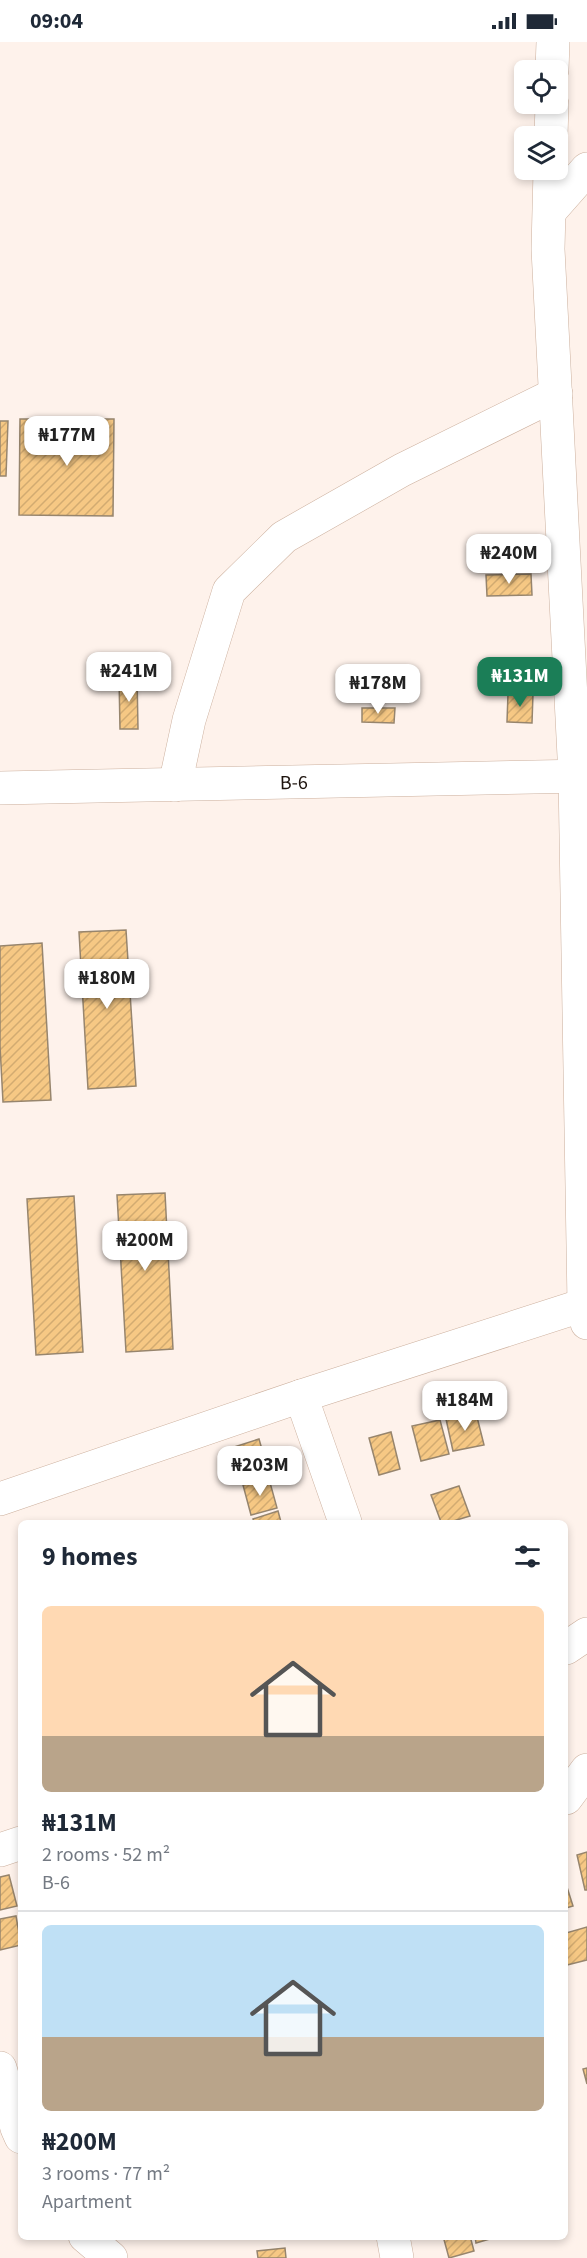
<!DOCTYPE html>
<meta charset="utf-8">
<style>
:root{--surface:#fff;--page:#f2f2f3;--text:#1f2937;--muted:#747a83;--line:#e0e1e3;--accent:#1b7e57}
body{margin:0;font-family:"Source Sans 3",sans-serif;background:var(--page);color:var(--text);height:100vh;display:flex;flex-direction:column;font-size:22px;white-space:nowrap}
*{box-sizing:border-box;margin:0}
p{font-size:20px;color:var(--muted)}
.icon{flex:none;width:33px;height:33px;fill:none;stroke:currentColor;stroke-width:2;stroke-linecap:round;stroke-linejoin:round}
.map{position:relative;flex:1;overflow:hidden}
.drawer{position:absolute;left:18px;top:1478px;width:550px;height:720px;display:flex;flex-direction:column;background:var(--surface);border-radius:9px;box-shadow:0 3px 9px #0003}
.drawer>*{flex:none}
.buttons{position:absolute;left:514px;top:18px;display:grid;gap:12px}
.buttons a{display:grid;place-items:center;width:54px;height:54px;border-radius:9px;background:var(--surface);box-shadow:0 3px 9px #0003;font-size:30px}
.price{position:absolute;translate:-50% -51px;padding:0 14px;border-radius:12px;background:#fff;color:#222;font-size:20px;line-height:39px;filter:drop-shadow(0 2px 3px #0008)}
.price::after{content:'';position:absolute;left:50%;top:36px;width:18px;height:14px;margin-left:-9px;background:inherit;clip-path:polygon(0 0,100% 0,50% 100%)}
.price.current{background:var(--accent);color:#fff}
ul{padding:0;list-style:none}
li{display:grid;align-content:center;gap:12px;height:318px;padding:0 24px}
li+li{border-top:2px solid var(--line)}
li span{display:grid;place-items:center;height:186px;border-radius:9px;color:#555}
li>.icon{margin-inline-start:auto}
span .icon{width:108px;height:108px;fill:#fffc;stroke-width:1}
li b{font-size:26px}
h2{display:flex;justify-content:space-between;align-items:center;height:72px;padding:0 24px;font-size:26px}
.status{display:flex;justify-content:space-between;align-items:center;height:42px;padding:0 30px;background:var(--surface);direction:ltr}
.status svg{height:16px;fill:currentColor}
.map>svg:first-child{display:block}
.building{fill:url(#building-hatch);stroke:#97856d;stroke-width:1.5}
.lines{fill:none;stroke-linecap:round;stroke-linejoin:round}
.minor-casing{stroke:#ccb09e;stroke-width:34}
.minor{stroke:#fff;stroke-width:33}
.labels{text-anchor:middle;stroke-width:6;stroke-linejoin:round;paint-order:stroke}
.street-label{font-size:20px;fill:#1e140e;stroke:#fef2eb}
</style>
<div class="status"><b>09:04</b><svg viewBox="0 0 49 12"><path d="M0 12V9h3v3zM5 12V6h3v6zM10 12V3h3v9zM15 12V0h3v12zM26 1h20v11H26zM47 4h2v5h-2z"/></svg></div>
<div class="map">
<svg width="587" height="2216" viewBox="0 0 587 2216">
<defs>
<pattern id="building-hatch" width="6" height="6" patternUnits="userSpaceOnUse" patternTransform="scale(1.5)"><rect width="6" height="6" fill="#f6c884"/><path d="M-1 1l2-2M0 6l6-6M5 7l2-2" fill="none" stroke="#d2ab71"/></pattern>
</defs>
<rect width="100%" height="100%" fill="#fef2eb"/>
<g class="building">
<polygon points="20,377 114,377 113,474 19,473"/>
<polygon points="0,379 8,379 6,434 0,434"/>
<polygon points="531,532 532,553 487,554 486,533"/>
<polygon points="137,634 138,687 120,687 119,635"/>
<polygon points="508,652 533,652 532,681 507,680"/>
<polygon points="362,666 395,666 394,681 362,680"/>
<polygon points="126,888 136,1044 88,1047 79,890"/>
<polygon points="42,901 51,1058 3,1060 0,1004 0,904"/>
<polygon points="165,1151 173,1307 126,1310 117,1153"/>
<polygon points="74,1154 83,1310 36,1313 27,1157"/>
<polygon points="476,1371 484,1403 453,1409 446,1377"/>
<polygon points="440,1378 449,1412 421,1419 412,1384"/>
<polygon points="391,1390 400,1427 379,1433 369,1396"/>
<polygon points="259,1397 269,1432 241,1441 231,1406"/>
<polygon points="269,1437 277,1466 251,1473 243,1443"/>
<polygon points="459,1444 470,1474 450,1480 441,1480 431,1453"/>
<polygon points="278,1469 281,1480 254,1480 253,1477"/>
<polygon points="587,1810 587,1848 585,1848 577,1813"/>
<polygon points="9,1833 17,1864 0,1868 0,1835"/>
<polygon points="566,1842 573,1864 566,1866"/>
<polygon points="16,1874 21,1903 0,1908 0,1877"/>
<polygon points="587,1885 587,1918 567,1923 566,1891"/>
<polygon points="587,2026 587,2042 583,2027"/>
<polygon points="443,2194 470,2194 474,2209 449,2216"/>
<polygon points="475,2194 500,2194 476,2201"/>
<polygon points="285,2206 286,2216 258,2216 257,2209"/>
</g>
<g class="lines">
<defs>
<g id="minor">
<polyline points="552,28 553,0"/>
<polyline points="551,94 552,62"/>
<polyline points="550,128 548,207 575,734 584,1262 587,1281"/>
<polyline points="550,169 587,127"/>
<polyline points="175,743 189,678 229,549 284,495 402,428 556,352"/>
<path id="s1" d="M0,746l587,-12"/>
<polyline points="301,1354 345,1480"/>
<polyline points="0,1457 301,1354 587,1262"/>
<polyline points="566,1606 587,1592"/>
<polyline points="566,1756 587,1728"/>
<polyline points="0,1808 21,1801"/>
<polyline points="0,2026 17,2086 21,2095"/>
<polyline points="85,2194 111,2216"/>
<polyline points="393,2194 397,2216"/>
</g>
</defs>
<use href="#minor" class="minor-casing"/>
<use href="#minor" class="minor"/>
</g>
<g class="labels">
<g class="street-label">
<text dy="7" stroke="none"><textPath href="#s1" startOffset="294">B-6</textPath></text>
</g>
</g>
</svg>
<div class="buttons">
<a><svg class="icon" aria-label="locate" viewBox="0 0 24 24"><circle cx="12" cy="12" r="6"/><path d="M12 2v4M12 18v4M2 12h4M18 12h4"/></svg></a>
<a><svg class="icon" aria-label="layers" viewBox="0 0 24 24"><path d="M12 4l9 5-9 5-9-5zM3 14l9 5 9-5"/></svg></a>
</div>
<b class="price" style="left:67px;top:425px">₦177M</b>
<b class="price" style="left:509px;top:543px">₦240M</b>
<b class="price" style="left:129px;top:661px">₦241M</b>
<b class="price current" style="left:520px;top:666px">₦131M</b>
<b class="price" style="left:378px;top:673px">₦178M</b>
<b class="price" style="left:107px;top:968px">₦180M</b>
<b class="price" style="left:145px;top:1230px">₦200M</b>
<b class="price" style="left:465px;top:1390px">₦184M</b>
<b class="price" style="left:260px;top:1455px">₦203M</b>
<section class="drawer">
<h2>9 homes<svg class="icon" aria-label="filters" viewBox="0 0 24 24"><path d="M4 7h16M4 17h16"/><circle cx="9" cy="7" r="2"/><circle cx="15" cy="17" r="2"/></svg></h2>
<ul>
<li><span style="background:linear-gradient(#ffd9b3 70%,#b9a48a 0)"><svg class="icon" aria-label="home" viewBox="0 0 24 24"><path d="M3 11l9-7 9 7M6 9v11h12V9"/></svg></span><div><b>₦131M</b><p>2 rooms · 52 m²</p><p>B-6</p></div></li>
<li><span style="background:linear-gradient(#bfe0f5 60%,#b9a48a 0)"><svg class="icon" aria-label="home" viewBox="0 0 24 24"><path d="M3 11l9-7 9 7M6 9v11h12V9"/></svg></span><div><b>₦200M</b><p>3 rooms · 77 m²</p><p>Apartment</p></div></li>
</ul>
</section>
</div>
